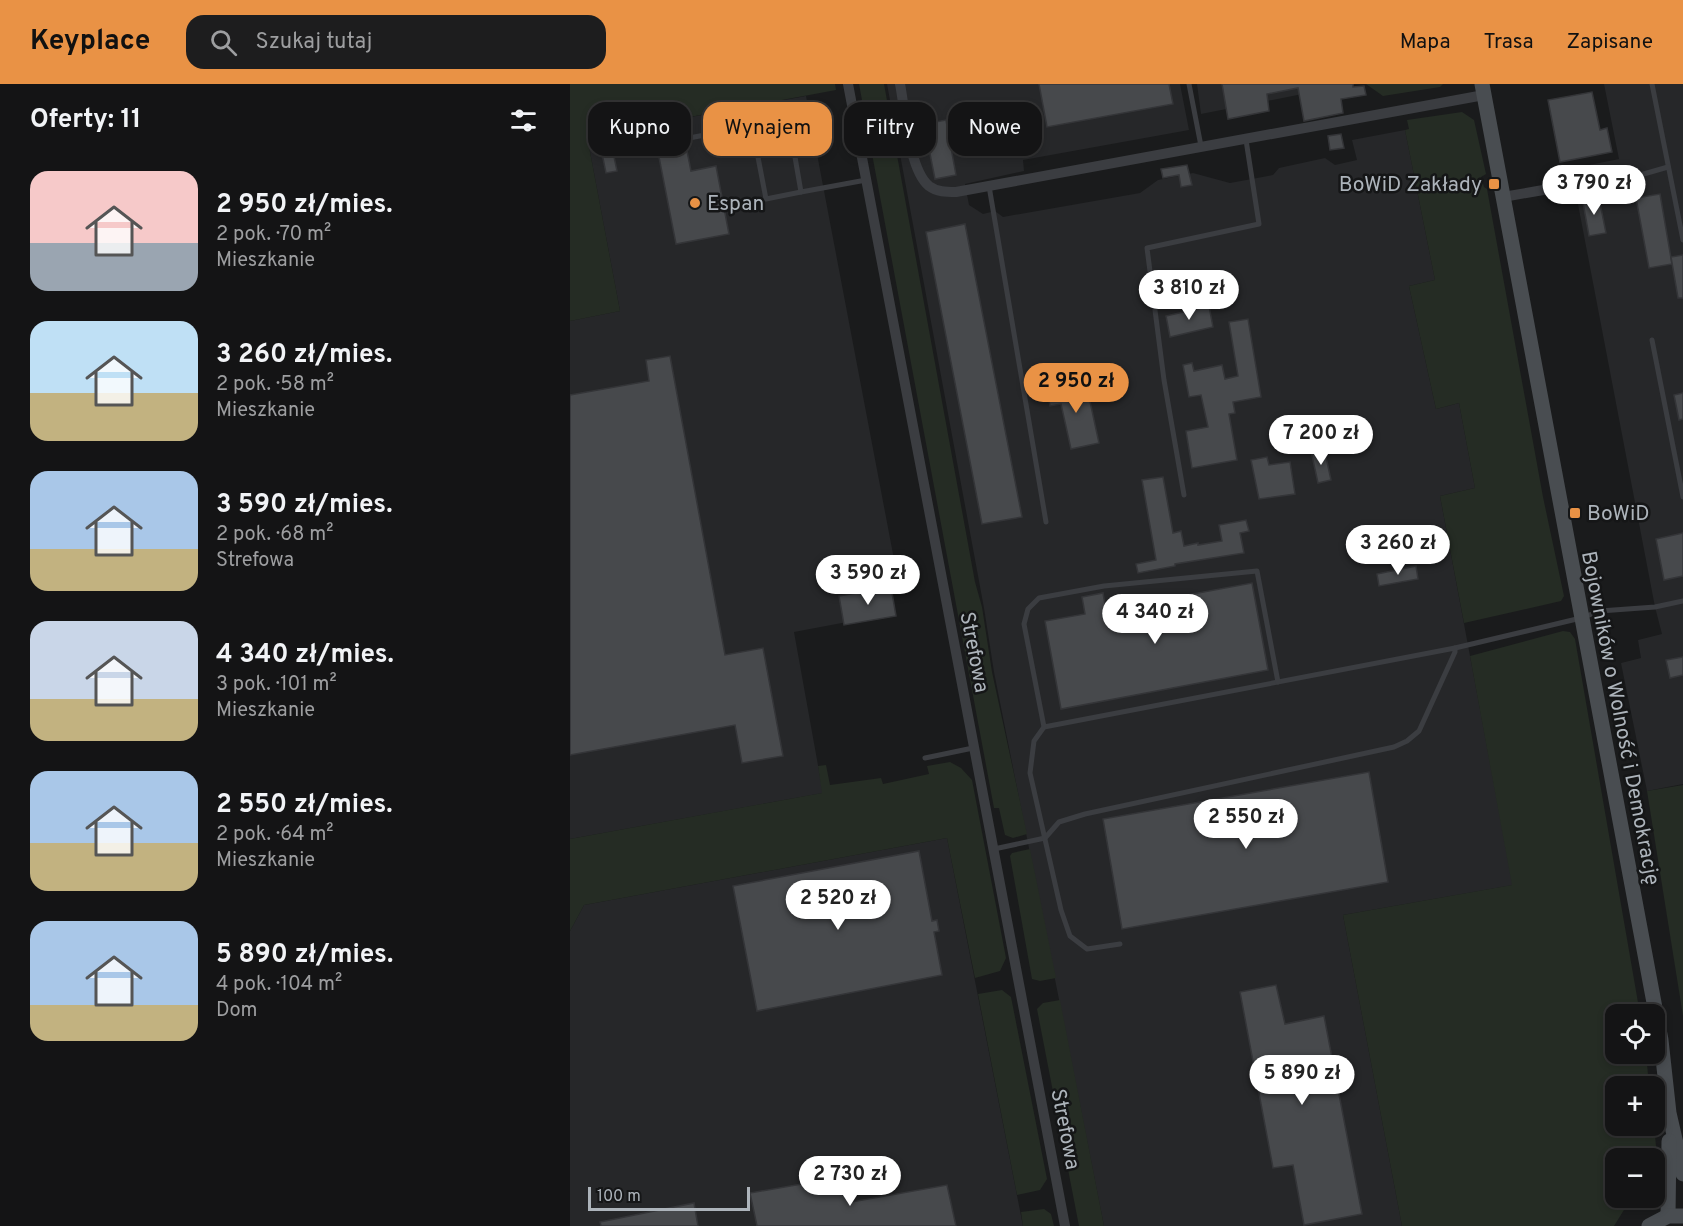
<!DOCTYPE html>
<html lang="pl">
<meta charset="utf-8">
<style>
:root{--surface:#141415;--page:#1d1d1e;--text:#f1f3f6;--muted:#9d9ea0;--line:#333334;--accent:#e99245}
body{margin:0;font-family:Overpass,sans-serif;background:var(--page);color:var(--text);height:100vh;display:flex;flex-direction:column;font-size:22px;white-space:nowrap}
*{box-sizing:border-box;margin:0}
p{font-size:20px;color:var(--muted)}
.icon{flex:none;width:33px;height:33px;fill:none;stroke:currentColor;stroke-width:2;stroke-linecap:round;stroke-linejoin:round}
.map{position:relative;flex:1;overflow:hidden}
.side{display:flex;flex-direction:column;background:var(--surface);width:570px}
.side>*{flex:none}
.banner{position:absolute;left:18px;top:18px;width:570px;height:54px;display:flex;gap:12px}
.fabs{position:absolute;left:1035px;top:920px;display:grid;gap:12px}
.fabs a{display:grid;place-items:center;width:60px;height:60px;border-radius:12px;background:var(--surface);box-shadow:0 3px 9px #0003,0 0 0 2px var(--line);font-size:30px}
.scale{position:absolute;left:18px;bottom:15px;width:162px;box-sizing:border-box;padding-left:6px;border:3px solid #adb4bb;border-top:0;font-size:16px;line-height:21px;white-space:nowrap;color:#adb4bb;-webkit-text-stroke:4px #151617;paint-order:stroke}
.price{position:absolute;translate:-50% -51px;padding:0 14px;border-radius:21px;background:#fff;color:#222;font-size:20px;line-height:39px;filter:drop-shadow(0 2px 3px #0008)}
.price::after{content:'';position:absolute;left:50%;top:36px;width:18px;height:14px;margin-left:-9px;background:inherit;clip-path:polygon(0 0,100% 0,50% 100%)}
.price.on{background:var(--accent);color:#111}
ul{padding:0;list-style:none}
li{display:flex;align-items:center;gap:18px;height:150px;padding:0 30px}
li span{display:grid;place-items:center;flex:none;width:168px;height:120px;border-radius:18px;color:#555}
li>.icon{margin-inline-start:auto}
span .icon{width:72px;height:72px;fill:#fffc;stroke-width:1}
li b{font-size:26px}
h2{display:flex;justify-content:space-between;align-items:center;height:72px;padding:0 30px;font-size:26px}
.pill{padding:0 21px;border-radius:18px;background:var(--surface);box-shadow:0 3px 9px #0003,0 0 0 2px var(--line);font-size:21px;line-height:54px}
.pill.on{background:var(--accent);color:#111}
header{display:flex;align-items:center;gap:36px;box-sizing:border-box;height:84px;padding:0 30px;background:var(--accent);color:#111}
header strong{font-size:28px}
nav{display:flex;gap:33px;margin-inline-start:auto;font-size:21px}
.search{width:420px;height:54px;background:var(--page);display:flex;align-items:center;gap:15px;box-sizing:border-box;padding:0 21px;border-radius:18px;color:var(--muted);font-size:22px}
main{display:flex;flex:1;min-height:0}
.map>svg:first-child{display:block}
.built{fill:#262729}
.green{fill:#252c24}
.building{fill:#47494c;stroke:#343538;stroke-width:1.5}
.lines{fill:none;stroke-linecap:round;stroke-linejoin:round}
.service{stroke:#3b3d41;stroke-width:5}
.minor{stroke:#3b3d41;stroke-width:10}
.secondary{stroke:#494d51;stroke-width:15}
.poi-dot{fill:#e99245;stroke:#151617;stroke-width:2}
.labels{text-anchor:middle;stroke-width:5;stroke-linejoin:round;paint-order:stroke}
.poi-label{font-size:21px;fill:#adb4bb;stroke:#151617;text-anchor:start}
.street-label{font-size:21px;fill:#adb4bb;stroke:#151617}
</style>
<header>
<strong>Keyplace</strong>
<div class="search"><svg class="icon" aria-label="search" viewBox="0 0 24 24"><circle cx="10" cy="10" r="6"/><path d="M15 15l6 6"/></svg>Szukaj tutaj</div>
<nav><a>Mapa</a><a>Trasa</a><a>Zapisane</a></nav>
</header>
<main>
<section class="side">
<h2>Oferty: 11<svg class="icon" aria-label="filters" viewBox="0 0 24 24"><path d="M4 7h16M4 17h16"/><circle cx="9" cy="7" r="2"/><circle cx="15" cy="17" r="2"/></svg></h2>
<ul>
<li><span style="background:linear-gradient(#f6c9c9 60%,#9aa5b1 0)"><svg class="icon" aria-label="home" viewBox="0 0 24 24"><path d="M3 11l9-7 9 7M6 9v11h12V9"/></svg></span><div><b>2 950 zł/mies.</b><p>2 pok. · 70 m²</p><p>Mieszkanie</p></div></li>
<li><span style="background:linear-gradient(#bfe0f5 60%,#c2b280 0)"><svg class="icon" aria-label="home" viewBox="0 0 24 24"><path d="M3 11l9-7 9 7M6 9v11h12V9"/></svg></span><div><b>3 260 zł/mies.</b><p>2 pok. · 58 m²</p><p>Mieszkanie</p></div></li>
<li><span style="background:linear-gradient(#a9c7e8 65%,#c2b280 0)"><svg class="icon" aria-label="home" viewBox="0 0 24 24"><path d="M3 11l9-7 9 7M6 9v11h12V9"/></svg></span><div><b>3 590 zł/mies.</b><p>2 pok. · 68 m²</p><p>Strefowa</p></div></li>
<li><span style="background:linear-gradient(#c9d6e8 65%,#c2b280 0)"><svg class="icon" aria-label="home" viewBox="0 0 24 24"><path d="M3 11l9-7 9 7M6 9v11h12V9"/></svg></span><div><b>4 340 zł/mies.</b><p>3 pok. · 101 m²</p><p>Mieszkanie</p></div></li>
<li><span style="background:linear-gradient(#a9c7e8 60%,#c2b280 0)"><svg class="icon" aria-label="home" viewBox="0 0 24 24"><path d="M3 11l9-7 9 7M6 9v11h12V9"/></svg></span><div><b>2 550 zł/mies.</b><p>2 pok. · 64 m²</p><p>Mieszkanie</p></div></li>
<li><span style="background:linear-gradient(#a9c7e8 70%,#c2b280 0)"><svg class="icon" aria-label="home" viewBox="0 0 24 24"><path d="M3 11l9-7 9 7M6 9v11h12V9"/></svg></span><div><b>5 890 zł/mies.</b><p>4 pok. · 104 m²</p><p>Dom</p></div></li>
</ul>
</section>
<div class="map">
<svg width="1113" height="1142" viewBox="0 0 1113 1142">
<rect width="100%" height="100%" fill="#1a1b1c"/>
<g class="built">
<polygon points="317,0 610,0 619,46 453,76 454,87 395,100 399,121 413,130 425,127 433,133 570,109 588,96 623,89 660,99 703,91 709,84 755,74 765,81 787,76 782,56 835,46 865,196 839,202 866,325 889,319 905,404 870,412 943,801 773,831 832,1142 534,1142 424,588 414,524"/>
<polygon points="627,0 783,0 631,30"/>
<polygon points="1034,0 1113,0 1113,700 1077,707 1051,579 1071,574 1068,556 1092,550 1085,523 1007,115 1020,112 1014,82 1049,75"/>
<polygon points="236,12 327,491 319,493 325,529 224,548 253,709 0,755 0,237 50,227 17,52"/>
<polygon points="377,754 453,1142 0,1142 0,847 14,821"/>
</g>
<g class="green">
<polygon points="0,0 265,0 266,6 17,52 50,227 0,237"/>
<polygon points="289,0 314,0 405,498 412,523 422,588 457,750 443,754 435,751 429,724 424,724"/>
<polygon points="796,0 873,0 870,3 813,12"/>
<polygon points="892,28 904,36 916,90 911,93 914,103 917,105 973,413 994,512 991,517 894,539 870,412 905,404 889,319 866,325 839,202 865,196 835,46 839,45 837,36"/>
<polygon points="993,547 1000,548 1005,555 1070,930 1046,930 1046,969 1076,969 1079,1002 1046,1002 1046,1041 1084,1041 1089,1094 1085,1096 1084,1074 1046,1074 1046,1113 1062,1113 1044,1142 832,1142 773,831 942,801 900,572"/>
<polygon points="380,678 391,684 402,696 436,874 430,887 405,894 377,754 14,821 0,847 0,755 252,709 248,682 256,681 260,701 311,694 313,700 359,690 357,682"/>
<polygon points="1113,701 1113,932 1077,707"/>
<polygon points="460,765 486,894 470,897 462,895 440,772 442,769"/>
<polygon points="432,906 441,913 477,1095 470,1106 447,1111 408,910"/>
<polygon points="490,916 534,1142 509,1142 467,925 473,919"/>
<polygon points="474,1125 481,1130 484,1142 453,1142 451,1128"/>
</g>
<g class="building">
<polygon points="469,0 599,0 603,20 477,43"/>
<polygon points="652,0 783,0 783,3 794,2 796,11 771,15 773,29 734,37 728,4 697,10 699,27 658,35"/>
<polygon points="1022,8 1030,46 1037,44 1042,68 990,78 978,16"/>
<polygon points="376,36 386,91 365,95 354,40"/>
<polygon points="771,50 774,64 760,66 758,52"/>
<polygon points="41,58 47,87 36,89 30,60"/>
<polygon points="116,62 121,87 146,82 159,150 106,160 88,68"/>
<polygon points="617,81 622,101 611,103 609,91 593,94 591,85"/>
<polygon points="1090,110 1102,180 1079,184 1066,114"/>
<polygon points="1024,111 1025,120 1030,119 1036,149 1019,152 1012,113"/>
<polygon points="395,140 452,433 412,440 356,148"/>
<polygon points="1113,171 1113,214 1108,214 1101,173"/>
<polygon points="639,222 643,243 600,253 596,232"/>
<polygon points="678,235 691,313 663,318 665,329 659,330 667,376 622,384 616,347 638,343 631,311 619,313 613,281 622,279 624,287 652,281 655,295 668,292 659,238"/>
<polygon points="100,272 155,571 193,564 213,672 172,679 165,641 0,671 0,311 79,297 76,276"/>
<polygon points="516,299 529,359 501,365 491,320 480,322 477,307"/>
<polygon points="1113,309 1113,335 1109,336 1104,311"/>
<polygon points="754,364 761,396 748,399 741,367"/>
<polygon points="697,373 699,381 720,378 725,410 689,415 681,376"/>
<polygon points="593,393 603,449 611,447 614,462 628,459 628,461 652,457 649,441 676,436 679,447 670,449 674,469 605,480 605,482 568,489 566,480 586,476 572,396"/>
<polygon points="1113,449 1113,492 1094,496 1086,455"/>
<polygon points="846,482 848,495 809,502 807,490"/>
<polygon points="682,499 698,586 491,625 475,537 515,530 512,513 533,509 536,526"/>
<polygon points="321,503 326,532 274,541 269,512"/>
<polygon points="1113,573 1113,591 1100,594 1096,576"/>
<polygon points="799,688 818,798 552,845 533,735"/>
<polygon points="349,767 362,837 367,836 369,847 364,848 372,891 187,927 163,802"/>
<polygon points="706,901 715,940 754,932 792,1130 734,1141 723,1081 703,1084 670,908"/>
<polygon points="277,1092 282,1118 377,1101 386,1142 187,1142 180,1109"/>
<polygon points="124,1119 128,1142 31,1142 30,1138"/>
</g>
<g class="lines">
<g class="service">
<polyline points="619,0 631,62"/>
<polyline points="1082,0 1113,156"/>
<polyline points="220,44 231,108 296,96"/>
<polyline points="51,67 182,42 196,115 231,108"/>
<polyline points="419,102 476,438"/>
<polyline points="1018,106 1098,83"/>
<polyline points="1082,256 1113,413"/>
<polyline points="614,411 594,296 577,164 689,140 676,56"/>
<polyline points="885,564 1011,534 1030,527 1085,523 1113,517"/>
<polyline points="355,674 403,664"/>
<polyline points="424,765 475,754 489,738 515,730 824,663 837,657 849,647 885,568 885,564 474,643"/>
<polyline points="550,860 517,865 500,852 491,826 460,689 464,657 474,643 454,540 458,525 469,514 534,502 687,487 708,598"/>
</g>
<g class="minor">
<polyline points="278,0 495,1142"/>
<path d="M330,0c5,25 9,86 29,102 8,6 17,6 27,6l528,-97"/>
<polyline points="933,113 979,105 1018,106"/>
</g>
<g class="secondary">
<polyline points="912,0 1091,956 1099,1029 1113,1090"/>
<polyline points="1098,1132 1099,1057"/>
<polyline points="1079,1142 1098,1132 1113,1132"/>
</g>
</g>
<g class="poi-dot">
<rect x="918" y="94" width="12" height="12" rx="3"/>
<circle cx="125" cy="119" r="6"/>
<rect x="999" y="423" width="12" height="12" rx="3"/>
</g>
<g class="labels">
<g class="poi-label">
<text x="912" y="107" text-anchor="end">BoWiD Zakłady</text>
<text x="137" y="126">Espan</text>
<text x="1017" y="436">BoWiD</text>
</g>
<g class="street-label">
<text transform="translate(405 568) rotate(79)" y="7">Strefowa</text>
<text transform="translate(1051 634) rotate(79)" y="7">Bojowników o Wolność i Demokrację</text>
<text transform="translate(496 1045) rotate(79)" y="7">Strefowa</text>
</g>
</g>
</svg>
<div class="fabs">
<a><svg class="icon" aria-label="locate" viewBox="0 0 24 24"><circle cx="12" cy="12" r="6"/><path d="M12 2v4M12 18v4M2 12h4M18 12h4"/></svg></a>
<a>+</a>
<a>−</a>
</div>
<div class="scale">100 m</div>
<b class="price" style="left:1024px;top:132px">3 790 zł</b>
<b class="price" style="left:619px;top:237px">3 810 zł</b>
<b class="price on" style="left:506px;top:330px">2 950 zł</b>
<b class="price" style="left:751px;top:382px">7 200 zł</b>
<b class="price" style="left:828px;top:492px">3 260 zł</b>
<b class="price" style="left:298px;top:522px">3 590 zł</b>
<b class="price" style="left:585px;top:561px">4 340 zł</b>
<b class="price" style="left:676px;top:766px">2 550 zł</b>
<b class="price" style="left:268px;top:847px">2 520 zł</b>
<b class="price" style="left:732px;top:1022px">5 890 zł</b>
<b class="price" style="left:280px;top:1123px">2 730 zł</b>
<div class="banner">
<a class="pill">Kupno</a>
<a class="pill on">Wynajem</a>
<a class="pill">Filtry</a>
<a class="pill">Nowe</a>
</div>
</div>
</main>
